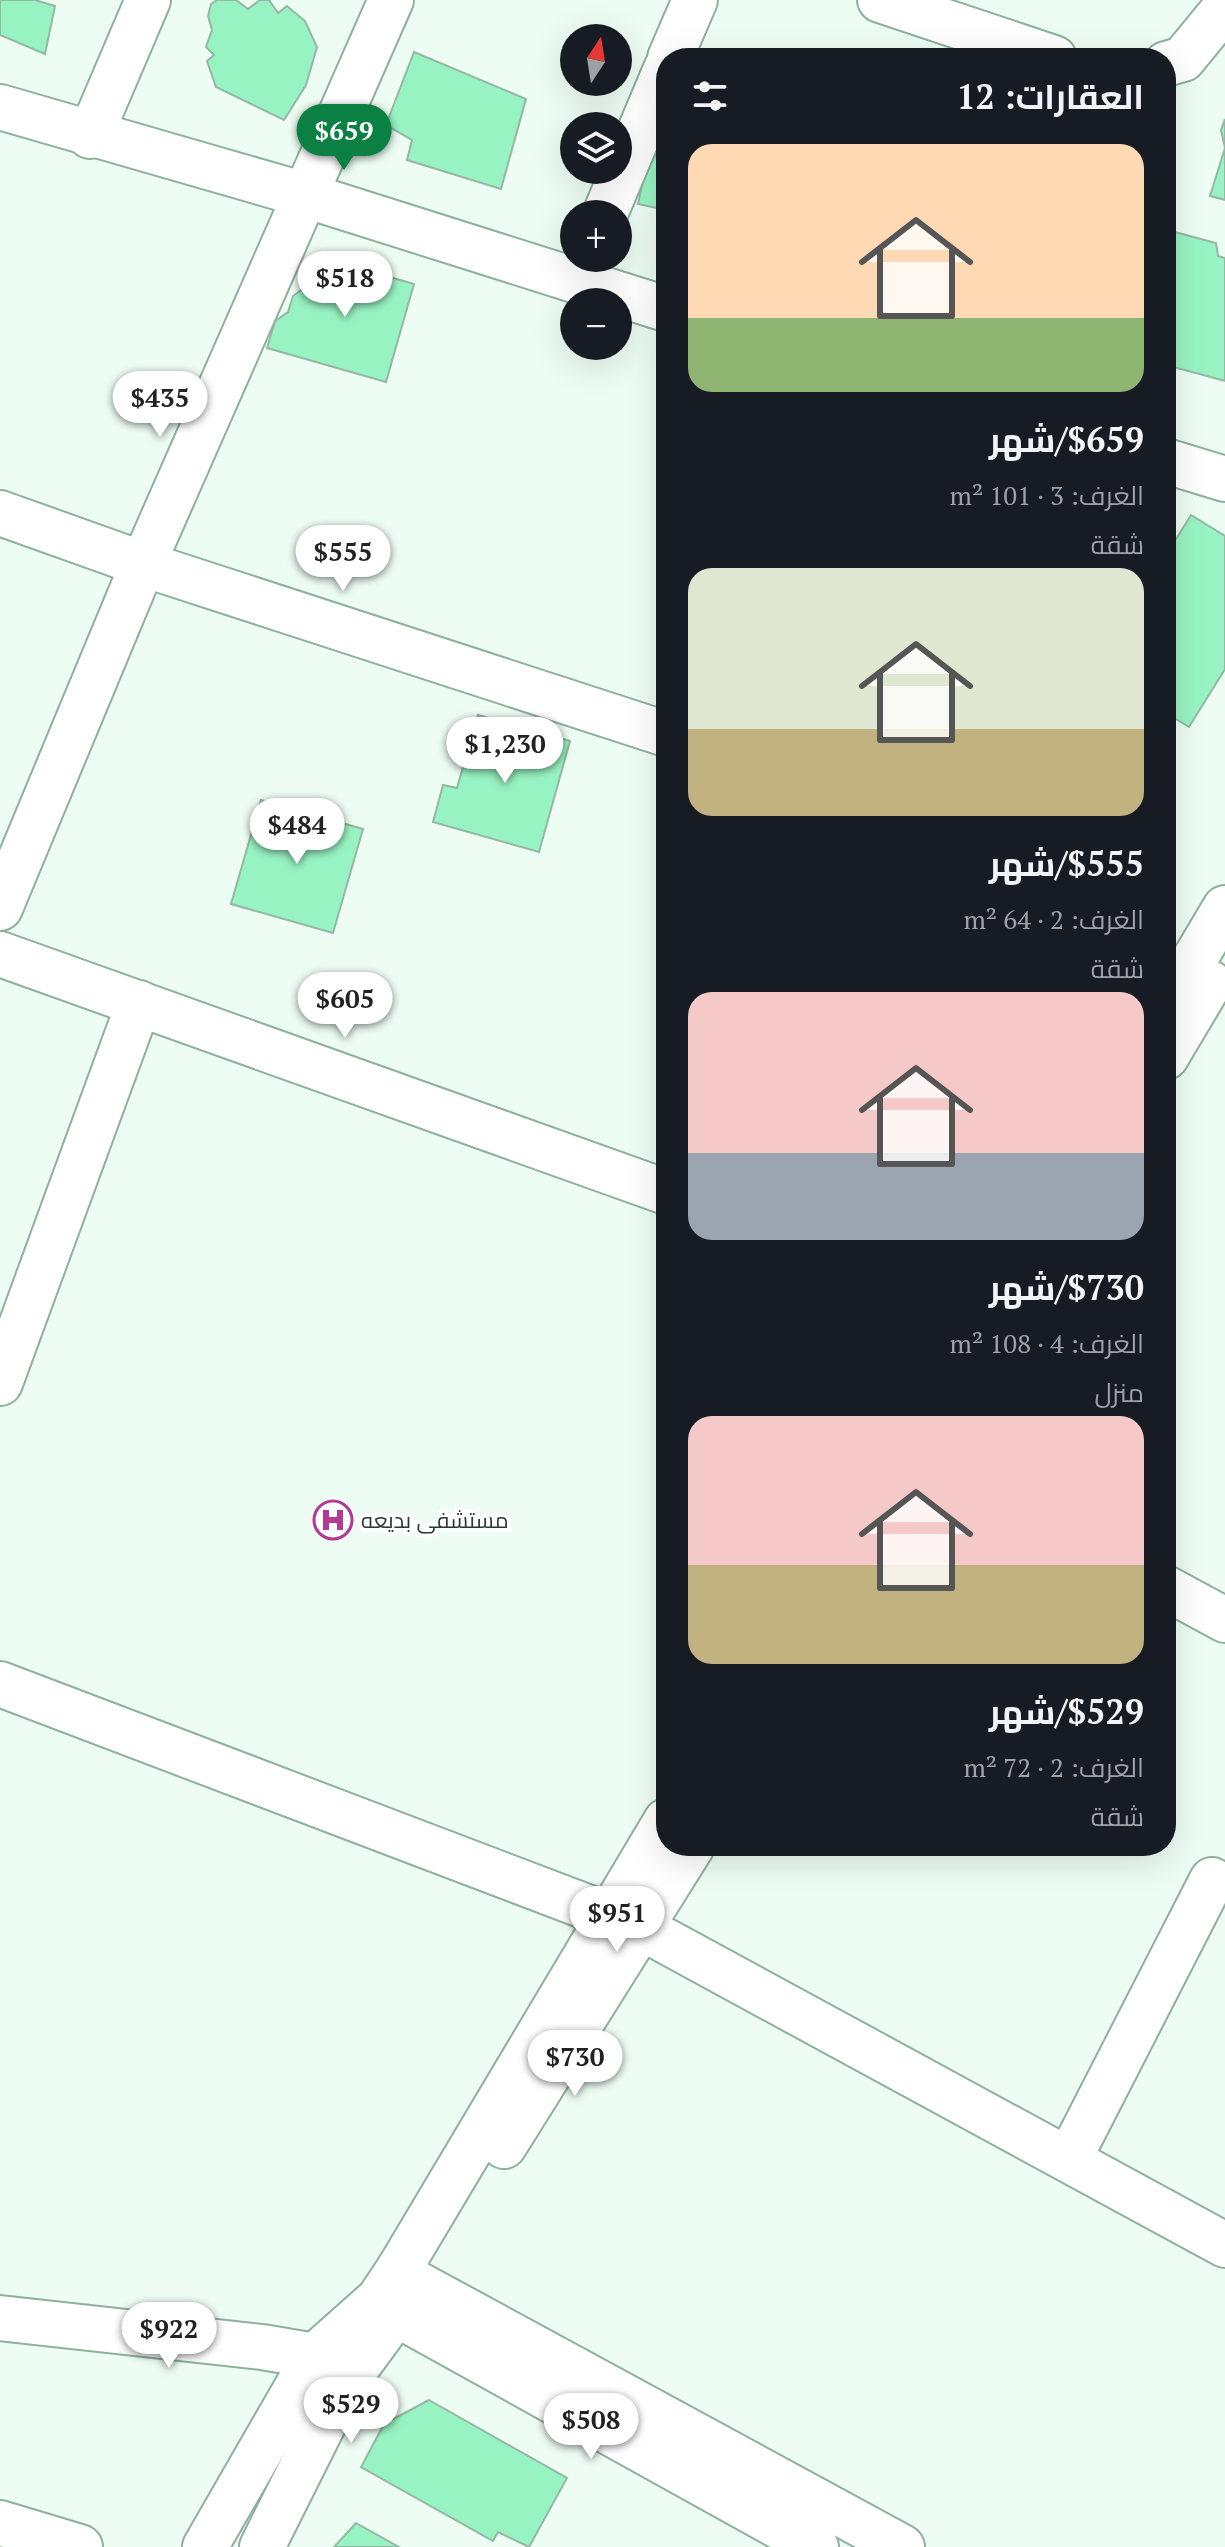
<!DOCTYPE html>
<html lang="ar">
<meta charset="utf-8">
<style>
:root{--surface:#171b24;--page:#20242c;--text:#f1f3f6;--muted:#9ea1a6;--accent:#0b8043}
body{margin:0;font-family:"PT Serif",Cairo,serif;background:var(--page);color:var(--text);direction:rtl;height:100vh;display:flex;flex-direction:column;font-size:30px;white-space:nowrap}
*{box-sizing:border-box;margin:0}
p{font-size:26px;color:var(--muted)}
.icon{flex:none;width:44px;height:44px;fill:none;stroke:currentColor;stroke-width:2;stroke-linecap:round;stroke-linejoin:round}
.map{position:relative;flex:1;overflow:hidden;direction:ltr}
.sheet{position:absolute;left:656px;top:48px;width:520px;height:1808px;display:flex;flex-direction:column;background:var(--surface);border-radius:32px;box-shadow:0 8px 32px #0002;direction:rtl}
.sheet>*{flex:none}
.needle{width:52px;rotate:12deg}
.buttons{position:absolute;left:560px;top:24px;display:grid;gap:16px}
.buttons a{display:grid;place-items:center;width:72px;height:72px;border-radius:50%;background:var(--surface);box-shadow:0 8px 32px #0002;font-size:40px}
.price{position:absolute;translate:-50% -68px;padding:0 18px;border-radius:28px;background:#fff;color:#222;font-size:26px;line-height:52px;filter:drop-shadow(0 2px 4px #0008)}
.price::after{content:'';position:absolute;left:50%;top:48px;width:24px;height:18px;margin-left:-12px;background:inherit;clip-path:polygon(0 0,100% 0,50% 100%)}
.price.active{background:var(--accent);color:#fff}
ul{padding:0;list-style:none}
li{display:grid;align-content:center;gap:16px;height:424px;padding:0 32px}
li span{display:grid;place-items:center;height:248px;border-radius:24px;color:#555}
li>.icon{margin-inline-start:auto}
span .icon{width:144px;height:144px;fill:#fffc;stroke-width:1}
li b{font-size:34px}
h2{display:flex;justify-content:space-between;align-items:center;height:96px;padding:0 32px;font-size:34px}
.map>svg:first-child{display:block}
.building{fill:#98f3c2;stroke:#94b8a4;stroke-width:2}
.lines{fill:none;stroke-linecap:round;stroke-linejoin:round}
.minor-casing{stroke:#8db19c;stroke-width:48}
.minor{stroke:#fff;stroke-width:44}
.labels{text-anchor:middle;stroke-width:8;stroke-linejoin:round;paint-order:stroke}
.poi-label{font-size:22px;fill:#2a3931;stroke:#fff;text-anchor:start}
</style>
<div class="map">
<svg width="1225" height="2547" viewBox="0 0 1225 2547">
<rect width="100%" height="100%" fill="#eefdf4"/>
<g class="building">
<polygon points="0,0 35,0 55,6 45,54 0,35"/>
<polygon points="217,0 236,0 248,9 260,0 269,0 278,13 287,6 305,21 317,47 306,85 284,120 216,87 207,61 214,55 206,47 212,30 208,16 211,4"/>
<polygon points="414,52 526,99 501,189 407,160 412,140 386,125"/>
<polygon points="1225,119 1225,200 1210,196 1225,148 1221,130"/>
<polygon points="666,136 666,210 638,204 644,176"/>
<polygon points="1171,231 1216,243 1218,256 1225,258 1225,381 1166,365 1166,249"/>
<polygon points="314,255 414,284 386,382 267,348 275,321 288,312 293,296 305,287"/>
<polygon points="1191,515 1225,536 1225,669 1189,727 1166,713 1166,555"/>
<polygon points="478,715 570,741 539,852 433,822 443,785 457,788"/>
<polygon points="261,800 363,829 333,933 231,904"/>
<polygon points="429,2400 567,2478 529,2547 498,2532 493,2541 361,2467 384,2424"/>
<polygon points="356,2523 399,2547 334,2547"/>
</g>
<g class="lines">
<defs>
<g id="minor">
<polyline points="880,0 1054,58"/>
<polyline points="670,58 695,0"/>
<polyline points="1166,64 1183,59 1225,8"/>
<polyline points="0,107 305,195 666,309"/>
<polyline points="90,136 148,0"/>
<polyline points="605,214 666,69"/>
<polyline points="1166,461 1225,479"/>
<polyline points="0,513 143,564 666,734"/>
<polyline points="0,908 143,564 391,0"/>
<polyline points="0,954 666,1192"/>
<polyline points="1166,1007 1225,908"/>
<polyline points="1166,1057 1210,983"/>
<polyline points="0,1383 139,1003"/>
<polyline points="1166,1588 1225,1620"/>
<polyline points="0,1684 642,1928 1225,2245"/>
<polyline points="504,2146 692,1846"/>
<polyline points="1069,2159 1212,1880"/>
<polyline points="399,2269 416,2283 902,2547"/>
<polyline points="379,2299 398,2315 816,2547"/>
<polyline points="0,2318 262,2347 315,2356 340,2368"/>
<polyline points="0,2523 80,2547"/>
<polyline points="205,2547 315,2356 379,2299 399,2269 666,1821"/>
<polyline points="262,2547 329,2413 352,2374 410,2295"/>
</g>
</defs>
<use href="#minor" class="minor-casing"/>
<use href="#minor" class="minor"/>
</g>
<defs>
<symbol id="hospital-ring" viewBox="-11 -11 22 22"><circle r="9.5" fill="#fff" stroke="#b13b92" stroke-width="1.5"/><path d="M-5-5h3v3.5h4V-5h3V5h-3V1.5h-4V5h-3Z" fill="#b13b92"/></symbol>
</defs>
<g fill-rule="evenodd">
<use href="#hospital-ring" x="311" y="1498" width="44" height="44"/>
</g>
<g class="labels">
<g class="poi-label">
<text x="361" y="1528">مستشفى بديعه</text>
</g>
</g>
</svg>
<div class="buttons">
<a><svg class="needle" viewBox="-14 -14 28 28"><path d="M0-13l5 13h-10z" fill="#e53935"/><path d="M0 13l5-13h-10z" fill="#9ea1a6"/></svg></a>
<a><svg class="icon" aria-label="layers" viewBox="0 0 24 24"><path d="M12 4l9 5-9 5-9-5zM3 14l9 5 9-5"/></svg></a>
<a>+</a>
<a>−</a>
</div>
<b class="price active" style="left:344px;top:172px">$659</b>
<b class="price" style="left:345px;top:319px">$518</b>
<b class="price" style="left:160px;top:439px">$435</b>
<b class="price" style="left:343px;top:593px">$555</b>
<b class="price" style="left:505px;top:785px">$1,230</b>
<b class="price" style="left:297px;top:866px">$484</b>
<b class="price" style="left:345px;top:1040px">$605</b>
<b class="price" style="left:617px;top:1954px">$951</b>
<b class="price" style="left:575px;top:2098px">$730</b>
<b class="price" style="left:169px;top:2370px">$922</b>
<b class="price" style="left:351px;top:2445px">$529</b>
<b class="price" style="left:591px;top:2461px">$508</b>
<section class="sheet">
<h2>العقارات: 12<svg class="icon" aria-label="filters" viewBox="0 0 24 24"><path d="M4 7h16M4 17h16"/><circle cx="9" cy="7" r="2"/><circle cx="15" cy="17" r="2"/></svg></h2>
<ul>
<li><span style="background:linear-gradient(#ffd9b3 70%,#8fb573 0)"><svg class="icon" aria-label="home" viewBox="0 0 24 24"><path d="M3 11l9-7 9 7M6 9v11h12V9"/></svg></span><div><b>$659/شهر</b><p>الغرف: 3 · 101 m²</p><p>شقة</p></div></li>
<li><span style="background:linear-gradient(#dfe7d0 65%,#c2b280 0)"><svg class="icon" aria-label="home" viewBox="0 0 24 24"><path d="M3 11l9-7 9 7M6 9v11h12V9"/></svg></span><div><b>$555/شهر</b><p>الغرف: 2 · 64 m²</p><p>شقة</p></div></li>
<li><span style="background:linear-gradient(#f6c9c9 65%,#9aa5b1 0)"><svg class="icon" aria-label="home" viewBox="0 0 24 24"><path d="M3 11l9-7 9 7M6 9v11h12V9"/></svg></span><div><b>$730/شهر</b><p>الغرف: 4 · 108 m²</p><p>منزل</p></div></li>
<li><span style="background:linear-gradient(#f6c9c9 60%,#c2b280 0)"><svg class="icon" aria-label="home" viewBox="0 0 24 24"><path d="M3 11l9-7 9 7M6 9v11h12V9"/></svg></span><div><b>$529/شهر</b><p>الغرف: 2 · 72 m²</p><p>شقة</p></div></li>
</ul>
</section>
</div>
